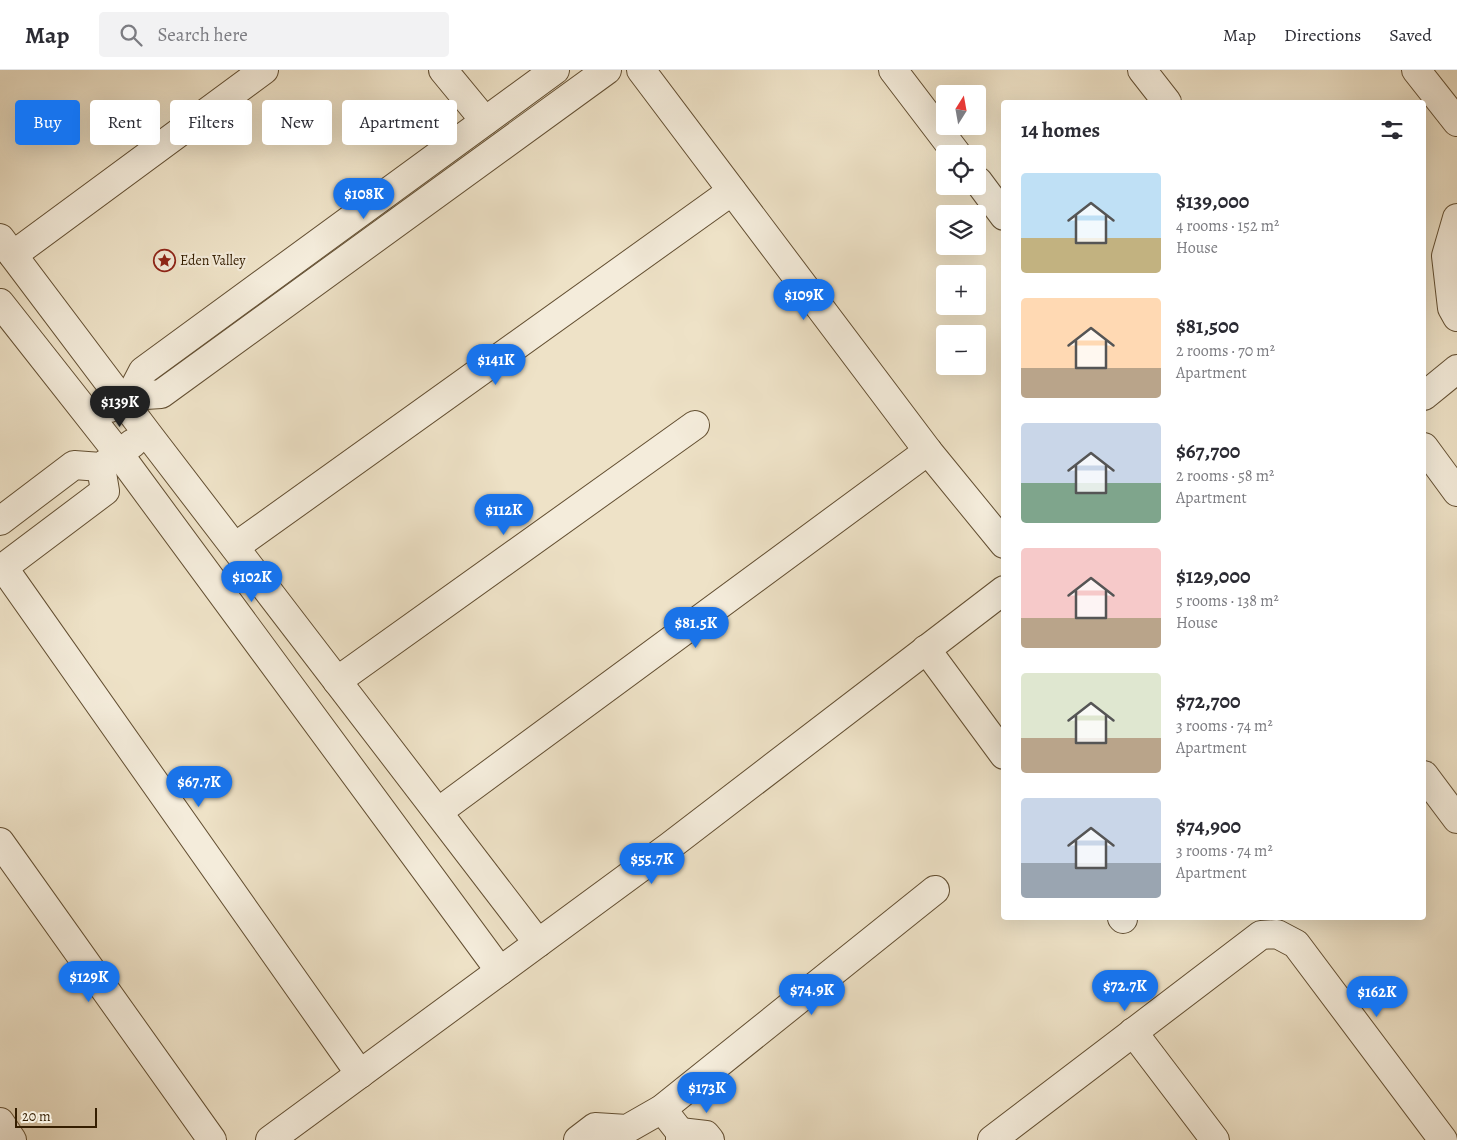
<!DOCTYPE html>
<meta charset="utf-8">
<style>
:root{--surface:#fff;--page:#f2f2f3;--text:#2b2b33;--muted:#7c7c81;--line:#e1e1e2;--accent:#1a73e8}
body{margin:0;font-family:Alegreya,serif;background:var(--page);color:var(--text);height:100vh;display:flex;flex-direction:column;font-size:19px;white-space:nowrap}
*{box-sizing:border-box;margin:0}
p{font-size:16px;color:var(--muted)}
.icon{flex:none;width:28px;height:28px;fill:none;stroke:currentColor;stroke-width:2;stroke-linecap:round;stroke-linejoin:round}
.map{position:relative;flex:1;overflow:hidden}
.drawer{position:absolute;left:1001px;top:30px;width:425px;height:820px;display:flex;flex-direction:column;background:var(--surface);border-radius:5px;box-shadow:0 5px 20px #0002}
.drawer>*{flex:none}
.hud{position:absolute;left:15px;top:30px;width:475px;height:45px;display:flex;gap:10px}
.needle{width:32px;rotate:11deg}
.buttons{position:absolute;left:936px;top:15px;display:grid;gap:10px}
.buttons a{display:grid;place-items:center;width:50px;height:50px;border-radius:5px;background:var(--surface);box-shadow:0 5px 20px #0002;font-size:25px}
.scale{position:absolute;left:15px;bottom:12px;width:82px;box-sizing:border-box;padding-left:5px;border:2px solid #351e01;border-top:0;font-size:14px;line-height:18px;white-space:nowrap;color:#351e01;-webkit-text-stroke:4px #f4ecdb;paint-order:stroke}
.price{position:absolute;translate:-50% -42px;padding:0 11px;border-radius:18px;background:var(--accent);color:#fff;font-size:16px;line-height:32px;filter:drop-shadow(0 1px 2px #0008)}
.price::after{content:'';position:absolute;left:50%;top:30px;width:15px;height:11px;margin-left:-8px;background:inherit;clip-path:polygon(0 0,100% 0,50% 100%)}
.price.on{background:#222;color:#fff}
ul{padding:0;list-style:none}
li{display:flex;align-items:center;gap:15px;height:125px;padding:0 20px}
li span{display:grid;place-items:center;flex:none;width:140px;height:100px;border-radius:5px;color:#555}
li>.icon{margin-inline-start:auto}
span .icon{width:60px;height:60px;fill:#fffc;stroke-width:1}
li b{font-size:21px}
h2{display:flex;justify-content:space-between;align-items:center;height:60px;padding:0 20px;font-size:21px}
.chip{padding:0 18px;border-radius:5px;background:var(--surface);box-shadow:0 5px 20px #0002;font-size:18px;line-height:45px}
.chip.on{background:var(--accent);color:#fff}
header{display:flex;align-items:center;gap:30px;box-sizing:border-box;height:70px;padding:0 25px;background:var(--surface);border-bottom:1px solid var(--line)}
header strong{font-size:24px}
nav{display:flex;gap:28px;margin-inline-start:auto;font-size:18px}
.search{width:350px;height:45px;background:var(--page);display:flex;align-items:center;gap:12px;box-sizing:border-box;padding:0 18px;border-radius:5px;color:var(--muted);font-size:19px}
.map>svg:first-child{display:block}
.lines{fill:none;stroke-linecap:round;stroke-linejoin:round}
.minor-casing{stroke:#634f32;stroke-width:30}
.minor{stroke:#f4ecdb;stroke-width:28}
.labels{text-anchor:middle;stroke-width:4.5;stroke-linejoin:round;paint-order:stroke}
.poi-label{font-size:14px;fill:#351e01;stroke:#f4ecdb;text-anchor:start}
</style>
<header>
<strong>Map</strong>
<div class="search"><svg class="icon" aria-label="search" viewBox="0 0 24 24"><circle cx="10" cy="10" r="6"/><path d="M15 15l6 6"/></svg>Search here</div>
<nav><a>Map</a><a>Directions</a><a>Saved</a></nav>
</header>
<div class="map">
<svg width="1457" height="1070" viewBox="0 0 1457 1070">
<rect width="100%" height="100%" fill="#eee2c7"/>
<filter id="stains"><feTurbulence type="fractalNoise" baseFrequency=".004" numOctaves="4"/><feColorMatrix values="0 0 0 0 .2 0 0 0 0 .09 0 0 0 0 .02 0 0 0 .5 -.17"/></filter>
<radialGradient id="worn" r=".72"><stop offset=".6" stop-color="#630" stop-opacity="0"/><stop offset="1" stop-color="#630" stop-opacity=".3"/></radialGradient>
<g class="lines">
<defs>
<g id="minor">
<polyline points="443,0 485,51"/>
<polyline points="641,0 928,381 1004,474"/>
<polyline points="893,0 957,84"/>
<polyline points="1142,0 1167,32"/>
<polyline points="1416,0 1457,52"/>
<polyline points="978,111 1004,146"/>
<polyline points="1457,148 1446,186 1452,238 1457,247"/>
<polyline points="0,168 147,363 538,873"/>
<polyline points="13,185 264,0"/>
<polyline points="0,233 119,384 500,901"/>
<polyline points="130,326 143,301 555,0"/>
<polyline points="1424,326 1457,299"/>
<polyline points="110,338 130,326 161,324 607,0"/>
<polyline points="1424,377 1457,422"/>
<polyline points="0,451 74,395 101,397 133,373"/>
<polyline points="235,477 732,121"/>
<polyline points="3,497 360,1004"/>
<polyline points="0,500 105,421 101,397"/>
<polyline points="926,579 1004,685"/>
<polyline points="337,611 695,355"/>
<polyline points="1424,705 1457,749"/>
<polyline points="438,742 928,381"/>
<polyline points="0,772 212,1070"/>
<polyline points="1122,848 1123,849"/>
<polyline points="1133,962 1215,1070"/>
<polyline points="662,1039 680,1062 680,1070"/>
<polyline points="0,1052 12,1070"/>
<polyline points="680,1062 706,1065 710,1070"/>
<polyline points="270,1070 670,776 1004,520"/>
<polyline points="578,1070 595,1057 627,1059 662,1039 935,820"/>
<polyline points="992,1070 1261,865 1277,864 1296,874 1443,1070"/>
</g>
</defs>
<use href="#minor" class="minor-casing"/>
<use href="#minor" class="minor"/>
</g>
<defs>
<symbol id="sight-ring" viewBox="-11 -11 22 22"><circle r="9.5" fill="#f4ecdb" stroke="#8f2418" stroke-width="1.5"/><path d="M0-6L1.8-2.2L6-1.7L2.9 1.2L3.7 5.4L0 3.3L-3.7 5.4L-2.9 1.2L-6-1.7L-1.8-2.2Z" fill="#8f2418"/></symbol>
</defs>
<g fill-rule="evenodd">
<use href="#sight-ring" x="152" y="178" width="25" height="25"/>
</g>
<g class="labels">
<g class="poi-label">
<text x="180" y="195">Eden Valley</text>
</g>
</g>
<rect width="100%" height="100%" filter="url(#stains)"/>
<rect width="100%" height="100%" fill="url(#worn)"/>
</svg>
<div class="buttons">
<a><svg class="needle" viewBox="-14 -14 28 28"><path d="M0-13l5 13h-10z" fill="#e53935"/><path d="M0 13l5-13h-10z" fill="#7c7c81"/></svg></a>
<a><svg class="icon" aria-label="locate" viewBox="0 0 24 24"><circle cx="12" cy="12" r="6"/><path d="M12 2v4M12 18v4M2 12h4M18 12h4"/></svg></a>
<a><svg class="icon" aria-label="layers" viewBox="0 0 24 24"><path d="M12 4l9 5-9 5-9-5zM3 14l9 5 9-5"/></svg></a>
<a>+</a>
<a>−</a>
</div>
<div class="scale">20 m</div>
<b class="price" style="left:364px;top:150px">$108K</b>
<b class="price" style="left:804px;top:251px">$109K</b>
<b class="price" style="left:496px;top:316px">$141K</b>
<b class="price on" style="left:120px;top:358px">$139K</b>
<b class="price" style="left:504px;top:466px">$112K</b>
<b class="price" style="left:252px;top:533px">$102K</b>
<b class="price" style="left:696px;top:579px">$81.5K</b>
<b class="price" style="left:199px;top:738px">$67.7K</b>
<b class="price" style="left:652px;top:815px">$55.7K</b>
<b class="price" style="left:89px;top:933px">$129K</b>
<b class="price" style="left:1125px;top:942px">$72.7K</b>
<b class="price" style="left:812px;top:946px">$74.9K</b>
<b class="price" style="left:1377px;top:948px">$162K</b>
<b class="price" style="left:707px;top:1044px">$173K</b>
<div class="hud">
<a class="chip on">Buy</a>
<a class="chip">Rent</a>
<a class="chip">Filters</a>
<a class="chip">New</a>
<a class="chip">Apartment</a>
</div>
<section class="drawer">
<h2>14 homes<svg class="icon" aria-label="filters" viewBox="0 0 24 24"><path d="M4 7h16M4 17h16"/><circle cx="9" cy="7" r="2"/><circle cx="15" cy="17" r="2"/></svg></h2>
<ul>
<li><span style="background:linear-gradient(#bfe0f5 65%,#c2b280 0)"><svg class="icon" aria-label="home" viewBox="0 0 24 24"><path d="M3 11l9-7 9 7M6 9v11h12V9"/></svg></span><div><b>$139,000</b><p>4 rooms · 152 m²</p><p>House</p></div></li>
<li><span style="background:linear-gradient(#ffd9b3 70%,#b9a48a 0)"><svg class="icon" aria-label="home" viewBox="0 0 24 24"><path d="M3 11l9-7 9 7M6 9v11h12V9"/></svg></span><div><b>$81,500</b><p>2 rooms · 70 m²</p><p>Apartment</p></div></li>
<li><span style="background:linear-gradient(#c9d6e8 60%,#7fa58c 0)"><svg class="icon" aria-label="home" viewBox="0 0 24 24"><path d="M3 11l9-7 9 7M6 9v11h12V9"/></svg></span><div><b>$67,700</b><p>2 rooms · 58 m²</p><p>Apartment</p></div></li>
<li><span style="background:linear-gradient(#f6c9c9 70%,#b9a48a 0)"><svg class="icon" aria-label="home" viewBox="0 0 24 24"><path d="M3 11l9-7 9 7M6 9v11h12V9"/></svg></span><div><b>$129,000</b><p>5 rooms · 138 m²</p><p>House</p></div></li>
<li><span style="background:linear-gradient(#dfe7d0 65%,#b9a48a 0)"><svg class="icon" aria-label="home" viewBox="0 0 24 24"><path d="M3 11l9-7 9 7M6 9v11h12V9"/></svg></span><div><b>$72,700</b><p>3 rooms · 74 m²</p><p>Apartment</p></div></li>
<li><span style="background:linear-gradient(#c9d6e8 65%,#9aa5b1 0)"><svg class="icon" aria-label="home" viewBox="0 0 24 24"><path d="M3 11l9-7 9 7M6 9v11h12V9"/></svg></span><div><b>$74,900</b><p>3 rooms · 74 m²</p><p>Apartment</p></div></li>
</ul>
</section>
</div>
